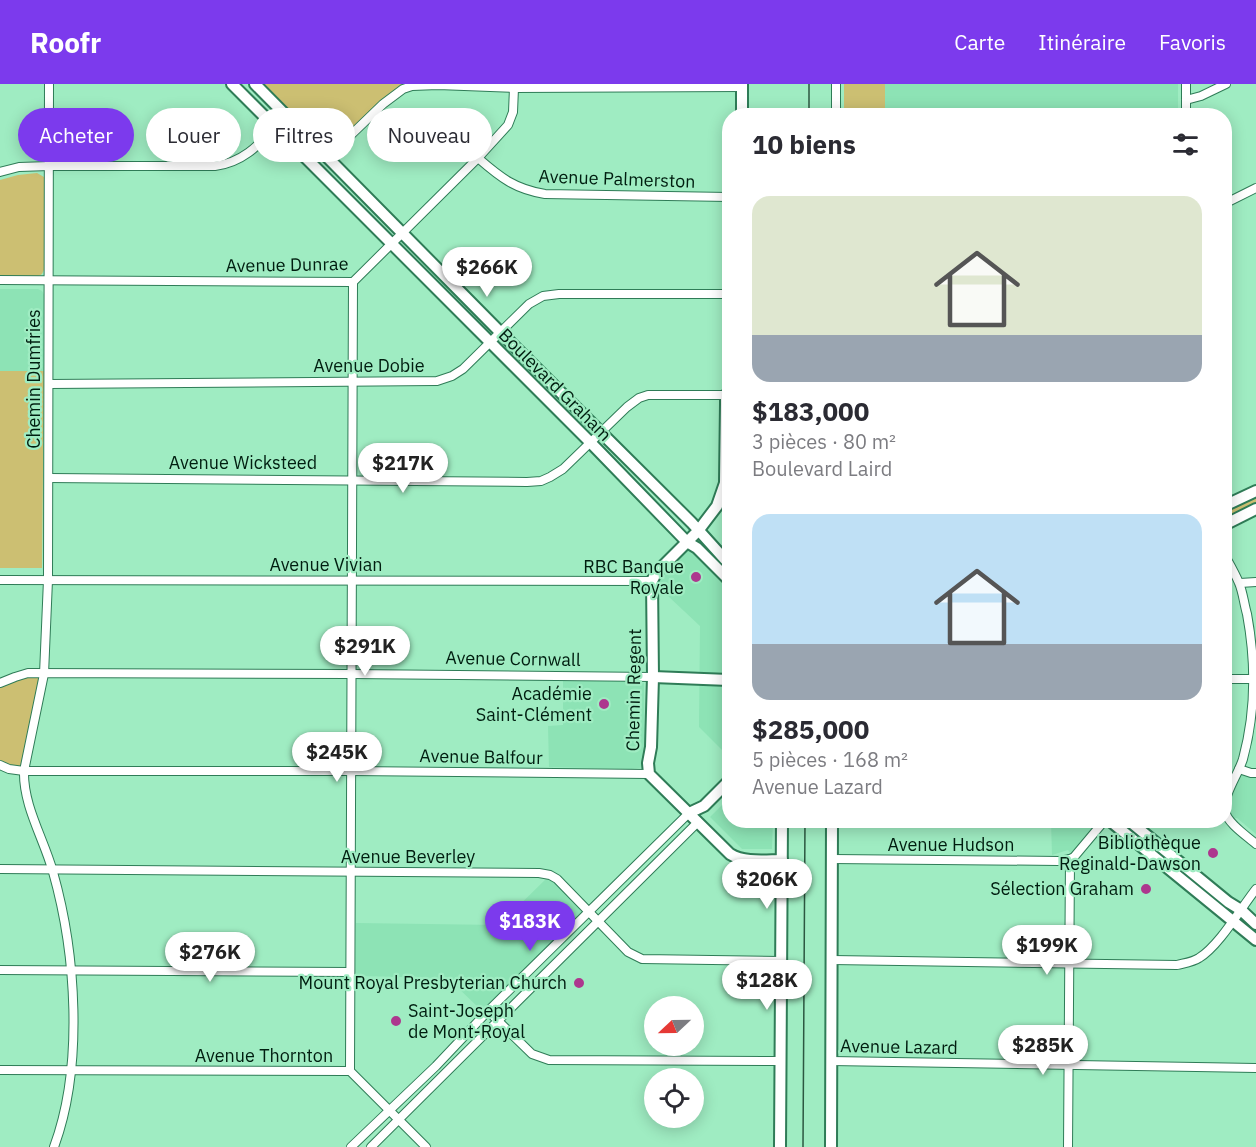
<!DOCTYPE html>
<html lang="fr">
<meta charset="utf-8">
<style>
:root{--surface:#fff;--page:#f7f7f7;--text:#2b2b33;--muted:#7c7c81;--accent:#7c3aed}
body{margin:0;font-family:"IBM Plex Sans",sans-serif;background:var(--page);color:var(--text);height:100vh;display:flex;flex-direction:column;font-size:22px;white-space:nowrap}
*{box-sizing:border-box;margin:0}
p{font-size:20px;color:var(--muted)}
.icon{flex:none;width:33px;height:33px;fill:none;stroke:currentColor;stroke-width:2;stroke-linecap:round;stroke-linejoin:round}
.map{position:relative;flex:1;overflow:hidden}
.panel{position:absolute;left:722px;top:24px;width:510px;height:720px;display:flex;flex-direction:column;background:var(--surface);border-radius:24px;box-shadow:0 3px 15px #0003}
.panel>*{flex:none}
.hud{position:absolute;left:18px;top:24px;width:570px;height:54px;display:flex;gap:12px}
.needle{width:39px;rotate:248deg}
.tools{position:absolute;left:644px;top:912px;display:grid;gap:12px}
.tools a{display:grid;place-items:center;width:60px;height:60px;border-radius:50%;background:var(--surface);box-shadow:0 3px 15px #0003;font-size:30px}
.price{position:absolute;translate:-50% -51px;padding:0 14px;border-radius:21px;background:#fff;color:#222;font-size:20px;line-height:39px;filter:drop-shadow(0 2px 3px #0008)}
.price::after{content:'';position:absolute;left:50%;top:36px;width:18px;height:14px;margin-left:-9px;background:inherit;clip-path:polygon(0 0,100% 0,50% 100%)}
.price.active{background:var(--accent);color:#fff}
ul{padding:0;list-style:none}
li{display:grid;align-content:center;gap:12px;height:318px;padding:0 30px}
li span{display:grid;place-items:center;height:186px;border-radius:18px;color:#555}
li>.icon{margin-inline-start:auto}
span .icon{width:108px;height:108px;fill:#fffc;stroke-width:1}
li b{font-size:26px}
h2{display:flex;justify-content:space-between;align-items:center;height:72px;padding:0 30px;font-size:26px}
.chip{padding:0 21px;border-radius:27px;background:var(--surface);box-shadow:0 3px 15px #0003;font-size:21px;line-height:54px}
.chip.active{background:var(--accent);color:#fff}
header{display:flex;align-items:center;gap:36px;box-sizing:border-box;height:84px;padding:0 30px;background:var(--accent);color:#fff}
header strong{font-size:28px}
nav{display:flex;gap:33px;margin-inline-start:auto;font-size:21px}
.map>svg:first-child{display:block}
.built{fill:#8de3b5}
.green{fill:#ccbf72}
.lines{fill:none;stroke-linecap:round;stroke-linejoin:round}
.street-casing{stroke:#2f7c57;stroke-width:10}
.secondary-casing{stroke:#2f7c57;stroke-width:14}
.street{stroke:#fff;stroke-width:8}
.secondary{stroke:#fff;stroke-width:10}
.tram{stroke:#2c5741;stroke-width:1.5}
.poi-dot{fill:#ad378e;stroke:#9fecc2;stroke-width:2}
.labels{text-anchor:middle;stroke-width:4.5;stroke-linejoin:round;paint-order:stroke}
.street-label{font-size:18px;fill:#001e10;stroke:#9fecc2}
.poi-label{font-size:18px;fill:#001e10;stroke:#9fecc2;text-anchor:end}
</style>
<header>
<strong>Roofr</strong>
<nav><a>Carte</a><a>Itinéraire</a><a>Favoris</a></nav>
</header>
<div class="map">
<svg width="1256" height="1063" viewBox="0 0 1256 1063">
<rect width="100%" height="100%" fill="#9fecc2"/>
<g class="built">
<polygon points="885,0 1178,0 1178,27 1177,32 885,31"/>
<polygon points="0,205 38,205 42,207 45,212 44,287 0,287"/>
<polygon points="687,458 729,499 729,673 699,643 700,542 652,497"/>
<polygon points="563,593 644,599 645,683 632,685 549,683 548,642 563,641"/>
<polygon points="1239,685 1256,689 1256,750 1237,734 1228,734 1226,713"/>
<polygon points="729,714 729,736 773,737 772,765 742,765 710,733"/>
<polygon points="1051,737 1105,737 1074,773 1068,766 1052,771"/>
<polygon points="550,791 590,828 488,927 481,926 453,899 439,894 358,892 355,888 356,839 499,841"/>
</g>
<g class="green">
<polygon points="255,0 438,0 403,5 327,74"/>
<rect x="844" y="0" width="41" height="31"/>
<polygon points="37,89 44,93 45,97 44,186 42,190 39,192 0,192 0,96 18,91"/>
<polygon points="0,287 44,287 42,484 0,484"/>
<polygon points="1256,412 1256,420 1224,436 1224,428"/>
<polygon points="44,590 24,687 0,681 0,599 15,593"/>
</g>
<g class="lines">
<defs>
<g id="street">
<path d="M49,0l-1,496 -4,94 -20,97c-1,35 20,68 29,101 23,81 31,194 1,275"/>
<polyline points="1186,16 1201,12 1226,0"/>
<polyline points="836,32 836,0"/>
<polyline points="1186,32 1186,0"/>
<polyline points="327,74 383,20 403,5 412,2 438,1 514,4 742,3"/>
<path d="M478,74c23,20 37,31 67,36l184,3"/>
<path d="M0,88l19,-5 30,-1h166c33,-4 49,-28 71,-50"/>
<polyline points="1224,120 1256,104"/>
<polyline points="0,196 353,198 478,74 508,41 513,28 514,4"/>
<polyline points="49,300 437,297 452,292 463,285 529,220 543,212 559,210 729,210"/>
<polyline points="49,394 527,398 541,397 550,393 563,385 627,323 639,314 648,311 726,311"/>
<path d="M1224,470c5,9 11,19 15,29 4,9 5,21 8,31 9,49 9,97 -4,145 -5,16 -20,36 -18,52 2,12 22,25 31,33"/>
<polyline points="0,496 652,497"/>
<polyline points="1240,499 1256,498"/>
<polyline points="1224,595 1256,595"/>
<polyline points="0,599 15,593 28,589 352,590 653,593"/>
<polyline points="0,681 9,685 24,687 351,687 649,690"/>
<polyline points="1239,685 1251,689 1256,689"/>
<polyline points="832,775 1059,777 1070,775"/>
<polyline points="0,785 539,789 550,791 557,795 628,868 642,875 781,877"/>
<path d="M832,876l345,5c8,-2 16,-3 22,-7 20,-12 42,-50 57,-69"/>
<polyline points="0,886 350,888"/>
<polyline points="488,927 532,970 549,976 781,977"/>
<polyline points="831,977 1256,984"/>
<polyline points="0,986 350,987 426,1063"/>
<polyline points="350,987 353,198"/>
<polyline points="351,1063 436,982 488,927 689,729"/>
<polyline points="371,1063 698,738"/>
<polyline points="1068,1063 1070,775 1074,773 1105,736"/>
</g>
<g id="secondary">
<polyline points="232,0 590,358 687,458 697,464 729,496"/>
<polyline points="255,0 500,248 692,439 729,480"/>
<polyline points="742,0 742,32"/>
<path d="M729,311h-3v9l-1,79 -8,23 -19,25 -42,42 -4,8 1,96 -2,70 -3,16 1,11 81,80c14,9 36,6 52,6"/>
<polyline points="1224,422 1256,407"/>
<polyline points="1224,441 1256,425"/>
<polyline points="653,593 729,596"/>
<polyline points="689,729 704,722 729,697"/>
<polyline points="1109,736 1256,856"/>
<polyline points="1128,736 1228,818 1241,826 1256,840"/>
<polyline points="780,1063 782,736"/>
<polyline points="831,1063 832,736"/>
</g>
</defs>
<use href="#street" class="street-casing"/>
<use href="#secondary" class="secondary-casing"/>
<use href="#street" class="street"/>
<use href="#secondary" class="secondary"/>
<g class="tram">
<polyline points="809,32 809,0"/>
<polyline points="803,1063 805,736"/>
</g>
</g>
<g class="poi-dot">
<circle cx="696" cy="493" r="6"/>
<circle cx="604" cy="620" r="6"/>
<circle cx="1213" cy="769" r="6"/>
<circle cx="1146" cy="805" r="6"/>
<circle cx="579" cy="899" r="6"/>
<circle cx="396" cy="937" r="6"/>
</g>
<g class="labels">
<g class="street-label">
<text transform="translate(617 95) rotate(2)" y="6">Avenue Palmerston</text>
<text transform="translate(287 181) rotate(-1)" y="6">Avenue Dunrae</text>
<text x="369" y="288">Avenue Dobie</text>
<text transform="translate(34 295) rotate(-90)" y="6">Chemin Dumfries</text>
<text transform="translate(555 301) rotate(45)" y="6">Boulevard Graham</text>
<text x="243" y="385">Avenue Wicksteed</text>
<text x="326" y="487">Avenue Vivian</text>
<text transform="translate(513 575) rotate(1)" y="6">Avenue Cornwall</text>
<text transform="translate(634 606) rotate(-89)" y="6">Chemin Regent</text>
<text transform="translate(481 673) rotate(1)" y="6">Avenue Balfour</text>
<text x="951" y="767">Avenue Hudson</text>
<text x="408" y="779">Avenue Beverley</text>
<text transform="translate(899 963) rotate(1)" y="6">Avenue Lazard</text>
<text x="264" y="978">Avenue Thornton</text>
</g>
<g class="poi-label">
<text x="684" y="489">RBC Banque<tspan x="684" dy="21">Royale</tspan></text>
<text x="592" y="616">Académie<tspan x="592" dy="21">Saint-Clément</tspan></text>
<text x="1201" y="765">Bibliothèque<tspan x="1201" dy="21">Reginald-Dawson</tspan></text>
<text x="1134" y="811">Sélection Graham</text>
<text x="567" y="905">Mount Royal Presbyterian Church</text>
<text x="408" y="933" text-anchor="start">Saint-Joseph<tspan x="408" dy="21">de Mont-Royal</tspan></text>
</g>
</g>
</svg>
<div class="tools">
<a><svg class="needle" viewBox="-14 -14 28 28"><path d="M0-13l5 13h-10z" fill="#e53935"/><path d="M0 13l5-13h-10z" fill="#7c7c81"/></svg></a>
<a><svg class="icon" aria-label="locate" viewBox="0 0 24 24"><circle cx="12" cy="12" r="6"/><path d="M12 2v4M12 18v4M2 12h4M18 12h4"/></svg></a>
</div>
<b class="price" style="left:487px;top:214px">$266K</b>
<b class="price" style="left:403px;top:410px">$217K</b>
<b class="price" style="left:365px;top:593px">$291K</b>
<b class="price" style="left:337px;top:699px">$245K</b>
<b class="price" style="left:767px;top:826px">$206K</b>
<b class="price active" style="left:530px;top:868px">$183K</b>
<b class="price" style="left:1047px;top:892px">$199K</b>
<b class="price" style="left:210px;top:899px">$276K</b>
<b class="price" style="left:767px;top:927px">$128K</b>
<b class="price" style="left:1043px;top:992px">$285K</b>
<div class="hud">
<a class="chip active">Acheter</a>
<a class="chip">Louer</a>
<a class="chip">Filtres</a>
<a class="chip">Nouveau</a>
</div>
<section class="panel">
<h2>10 biens<svg class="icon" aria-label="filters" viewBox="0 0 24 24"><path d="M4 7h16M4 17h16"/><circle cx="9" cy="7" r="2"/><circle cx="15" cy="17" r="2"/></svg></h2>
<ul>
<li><span style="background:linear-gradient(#dfe7d0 75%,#9aa5b1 0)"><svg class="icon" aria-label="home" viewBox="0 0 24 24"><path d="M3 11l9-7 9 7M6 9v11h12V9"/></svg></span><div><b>$183,000</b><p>3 pièces · 80 m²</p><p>Boulevard Laird</p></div></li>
<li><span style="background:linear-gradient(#bfe0f5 70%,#9aa5b1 0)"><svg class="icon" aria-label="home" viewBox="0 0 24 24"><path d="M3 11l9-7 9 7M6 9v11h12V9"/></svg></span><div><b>$285,000</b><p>5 pièces · 168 m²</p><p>Avenue Lazard</p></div></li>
</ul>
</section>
</div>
